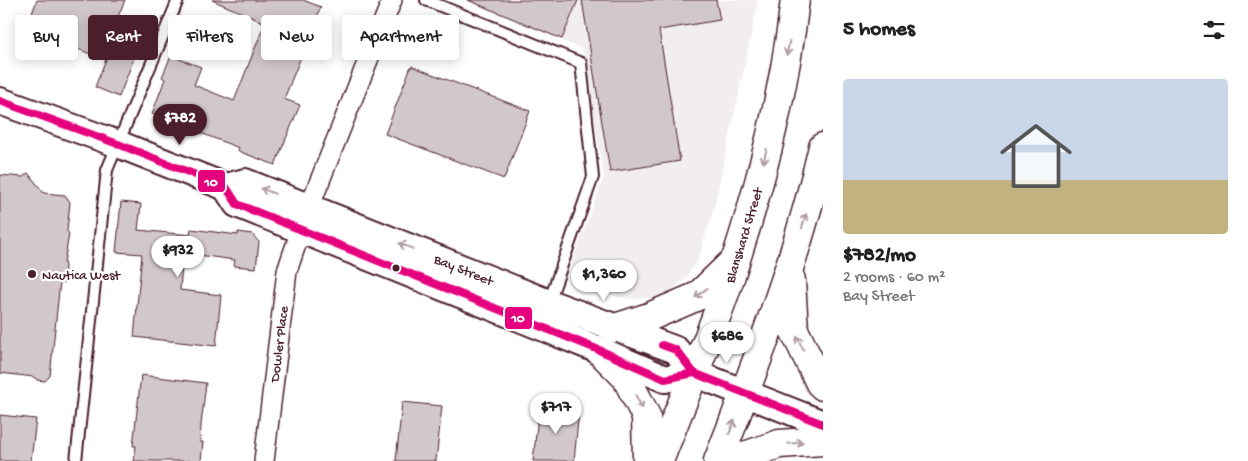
<!DOCTYPE html>
<meta charset="utf-8">
<style>
:root{--surface:#fff;--page:#f6f6f6;--text:#202124;--muted:#757577;--line:#e0e0e0;--accent:#4a1f2b}
body{margin:0;font-family:"Gochi Hand",sans-serif;background:var(--page);color:var(--text);height:100vh;display:flex;flex-direction:column;font-size:19px;white-space:nowrap}
*{box-sizing:border-box;margin:0}
p{font-size:16px;color:var(--muted)}
.icon{flex:none;width:28px;height:28px;fill:none;stroke:currentColor;stroke-width:2;stroke-linecap:round;stroke-linejoin:round}
.map{position:relative;flex:1;overflow:hidden}
.sheet{display:flex;flex-direction:column;background:var(--surface);width:425px}
.sheet>*{flex:none}
.guide{position:absolute;left:15px;top:15px;width:475px;height:45px;display:flex;gap:10px}
.price{position:absolute;translate:-50% -42px;padding:0 11px;border-radius:18px;background:#fff;color:#222;font-size:16px;line-height:32px;filter:drop-shadow(0 1px 2px #0008)}
.price::after{content:'';position:absolute;left:50%;top:30px;width:15px;height:11px;margin-left:-8px;background:inherit;clip-path:polygon(0 0,100% 0,50% 100%)}
.price.on{background:var(--accent);color:#fff}
ul{padding:0;list-style:none}
li{display:grid;align-content:center;gap:10px;height:265px;padding:0 20px}
li+li{border-top:1px solid var(--line)}
li span{display:grid;place-items:center;height:155px;border-radius:5px;color:#555}
li>.icon{margin-inline-start:auto}
span .icon{width:90px;height:90px;fill:#fffc;stroke-width:1}
li b{font-size:21px}
h2{display:flex;justify-content:space-between;align-items:center;height:60px;padding:0 20px;font-size:21px}
.pill{padding:0 18px;border-radius:5px;background:var(--surface);box-shadow:0 2px 12px #0003;font-size:18px;line-height:45px}
.pill.on{background:var(--accent);color:#fff}
main{display:flex;flex:1;min-height:0}
.map>svg:first-child{display:block}
.built{fill:#f2eeef}
.building{fill:#d2c7cb;stroke:#4a1f2b}
.lines{fill:none;stroke-linecap:round;stroke-linejoin:round}
.service-casing{stroke:#4a1f2b;stroke-width:14}
.minor-casing{stroke:#4a1f2b;stroke-width:22}
.secondary-casing{stroke:#4a1f2b;stroke-width:30}
.primary-casing{stroke:#4a1f2b;stroke-width:31}
.service{stroke:#fff;stroke-width:10}
.minor{stroke:#fff;stroke-width:19}
.secondary{stroke:#fff;stroke-width:26}
.primary{stroke:#fff;stroke-width:28}
.bus-1-casing{stroke:#fff;stroke-width:11}
.bus-1{stroke:#e5007d;stroke-width:8}
.oneway{stroke:#ae9aa0}
.bus-dot{fill:#4a1f2b;stroke:#fff;stroke-width:2}
.labels{text-anchor:middle;stroke-width:4.5;stroke-linejoin:round;paint-order:stroke}
.street-label{font-size:14px;fill:#4a1f2b;stroke:#fff}
.poi-label{font-size:14px;fill:#4a1f2b;stroke:#fff;text-anchor:start}
.line-badge{stroke:#fff;stroke-width:2}
.badge-label{font-size:14px;text-anchor:middle;font-weight:bold;fill:#fff}
</style>
<main>
<div class="map">
<svg width="823" height="461" viewBox="0 0 823 461">
<rect width="100%" height="100%" fill="#fff"/>
<filter id="ink" filterUnits="userSpaceOnUse"><feTurbulence type="fractalNoise" baseFrequency=".02" numOctaves="2"/><feDisplacementMap in="SourceGraphic" scale="10" xChannelSelector="R" yChannelSelector="G"/><feConvolveMatrix kernelMatrix="1 2 1 2 8 2 1 2 1" color-interpolation-filters="sRGB"/></filter>
<g filter="url(#ink)">
<polygon class="built" points="463,0 758,0 747,55 714,208 698,260 686,278 670,292 651,298 634,299 618,297 577,279 572,262 604,177 583,49"/>
<g class="building">
<polygon points="37,0 125,0 101,58 26,29"/>
<polygon points="212,0 303,0 321,7 284,99 300,105 275,165 238,151 239,148 152,114 165,79 162,77 171,56 201,67 194,85 234,101 265,23"/>
<polygon points="468,0 578,0 562,39"/>
<polygon points="582,0 716,0 720,20 659,30 680,161 610,172"/>
<polygon points="112,44 136,53 119,97 95,87"/>
<polygon points="411,66 530,111 504,179 385,134"/>
<polygon points="28,173 44,193 65,195 70,202 67,231 69,234 64,263 65,266 64,283 60,282 50,376 45,381 37,380 34,377 0,373 0,175 23,177"/>
<polygon points="121,202 141,204 138,230 190,235 191,229 238,235 238,232 252,234 259,242 256,268 234,266 235,260 183,253 180,290 221,295 216,346 134,337 142,254 116,252"/>
<polygon points="141,375 206,383 201,425 200,442 203,442 201,461 134,461 136,446 133,446"/>
<polygon points="402,402 442,406 436,461 396,461"/>
<polygon points="539,407 579,411 574,461 533,461"/>
<polygon points="0,415 36,419 31,461 0,461"/>
</g>
<g class="lines">
<defs>
<g id="service">
<polyline points="426,0 581,63 593,177 549,302"/>
<polyline points="76,461 107,170 178,0"/>
</g>
<g id="minor">
<polyline points="309,208 392,0"/>
<polyline points="264,461 287,271 301,230"/>
</g>
<g id="secondary">
<polyline points="0,101 118,144 226,187 237,204 599,350 665,379 694,373"/>
<polyline points="226,187 245,182 549,303 676,350 694,373 823,424"/>
</g>
<g id="primary">
<polyline points="791,280 794,330 820,383 823,386"/>
<polyline points="615,328 649,317 698,296 731,264"/>
<polyline points="599,350 626,377 646,416 647,461"/>
<path d="M659,461c26,-67 56,-134 77,-202 27,-83 49,-172 59,-259"/>
<path d="M718,461c41,-103 80,-206 105,-314"/>
<polyline points="739,461 742,457 779,444 823,441"/>
</g>
</defs>
<use href="#service" class="service-casing"/>
<use href="#minor" class="minor-casing"/>
<use href="#secondary" class="secondary-casing"/>
<use href="#primary" class="primary-casing"/>
<use href="#service" class="service"/>
<use href="#minor" class="minor"/>
<use href="#secondary" class="secondary"/>
<use href="#primary" class="primary"/>
<defs>
<g id="bus-1">
<polyline points="0,101 118,144 226,187 237,204 599,350 665,379 694,373"/>
<polyline points="662,345 676,350 694,373 823,424"/>
</g>
</defs>
<use href="#bus-1" class="bus-1-casing"/>
<use href="#bus-1" class="bus-1"/>
</g>
<defs><path id="oneway-shaft" d="M-6 0H5M1.5-3L5.5 0L1.5 3" fill="none" stroke-width="1.6" stroke-linecap="round" stroke-linejoin="round" transform="scale(1.25)"/></defs>
<g class="oneway">
<use href="#oneway-shaft" transform="translate(788 48) rotate(101)"/>
<use href="#oneway-shaft" transform="translate(765 156) rotate(103)"/>
<use href="#oneway-shaft" transform="translate(268 191) rotate(-158)"/>
<use href="#oneway-shaft" transform="translate(804 221) rotate(-74)"/>
<use href="#oneway-shaft" transform="translate(406 246) rotate(-158)"/>
<use href="#oneway-shaft" transform="translate(701 293) rotate(142)"/>
<use href="#oneway-shaft" transform="translate(800 343) rotate(-116)"/>
<use href="#oneway-shaft" transform="translate(639 402) rotate(63)"/>
<use href="#oneway-shaft" transform="translate(732 427) rotate(-68)"/>
<use href="#oneway-shaft" transform="translate(796 443) rotate(-5)"/>
</g>
</g>
<g class="bus-dot">
<circle cx="396" cy="268" r="4.5"/>
<circle cx="32" cy="274" r="5"/>
</g>
<g class="labels">
<g class="street-label">
<text transform="translate(743 235) rotate(-73)" y="5">Blanshard Street</text>
<text transform="translate(464 269) rotate(22)" y="5">Bay Street</text>
<text transform="translate(278 344) rotate(-83)" y="5">Dowler Place</text>
</g>
<g class="poi-label">
<text x="42" y="279">Nautica West</text>
</g>
</g>
<g class="line-badge">
<rect x="197" y="169" width="29" height="24" rx="5" fill="#e5007d"/>
<rect x="504" y="306" width="29" height="24" rx="5" fill="#e5007d"/>
</g>
<g class="badge-label">
<text x="211" y="186">10</text>
<text x="518" y="322">10</text>
</g>
</svg>
<b class="price on" style="left:180px;top:146px">$782</b>
<b class="price" style="left:178px;top:278px">$932</b>
<b class="price" style="left:604px;top:302px">$1,360</b>
<b class="price" style="left:727px;top:364px">$686</b>
<b class="price" style="left:556px;top:435px">$717</b>
<div class="guide">
<a class="pill">Buy</a>
<a class="pill on">Rent</a>
<a class="pill">Filters</a>
<a class="pill">New</a>
<a class="pill">Apartment</a>
</div>
</div>
<section class="sheet">
<h2>5 homes<svg class="icon" aria-label="filters" viewBox="0 0 24 24"><path d="M4 7h16M4 17h16"/><circle cx="9" cy="7" r="2"/><circle cx="15" cy="17" r="2"/></svg></h2>
<ul>
<li><span style="background:linear-gradient(#c9d6e8 65%,#c2b280 0)"><svg class="icon" aria-label="home" viewBox="0 0 24 24"><path d="M3 11l9-7 9 7M6 9v11h12V9"/></svg></span><div><b>$782/mo</b><p>2 rooms · 60 m²</p><p>Bay Street</p></div></li>
</ul>
</section>
</main>
